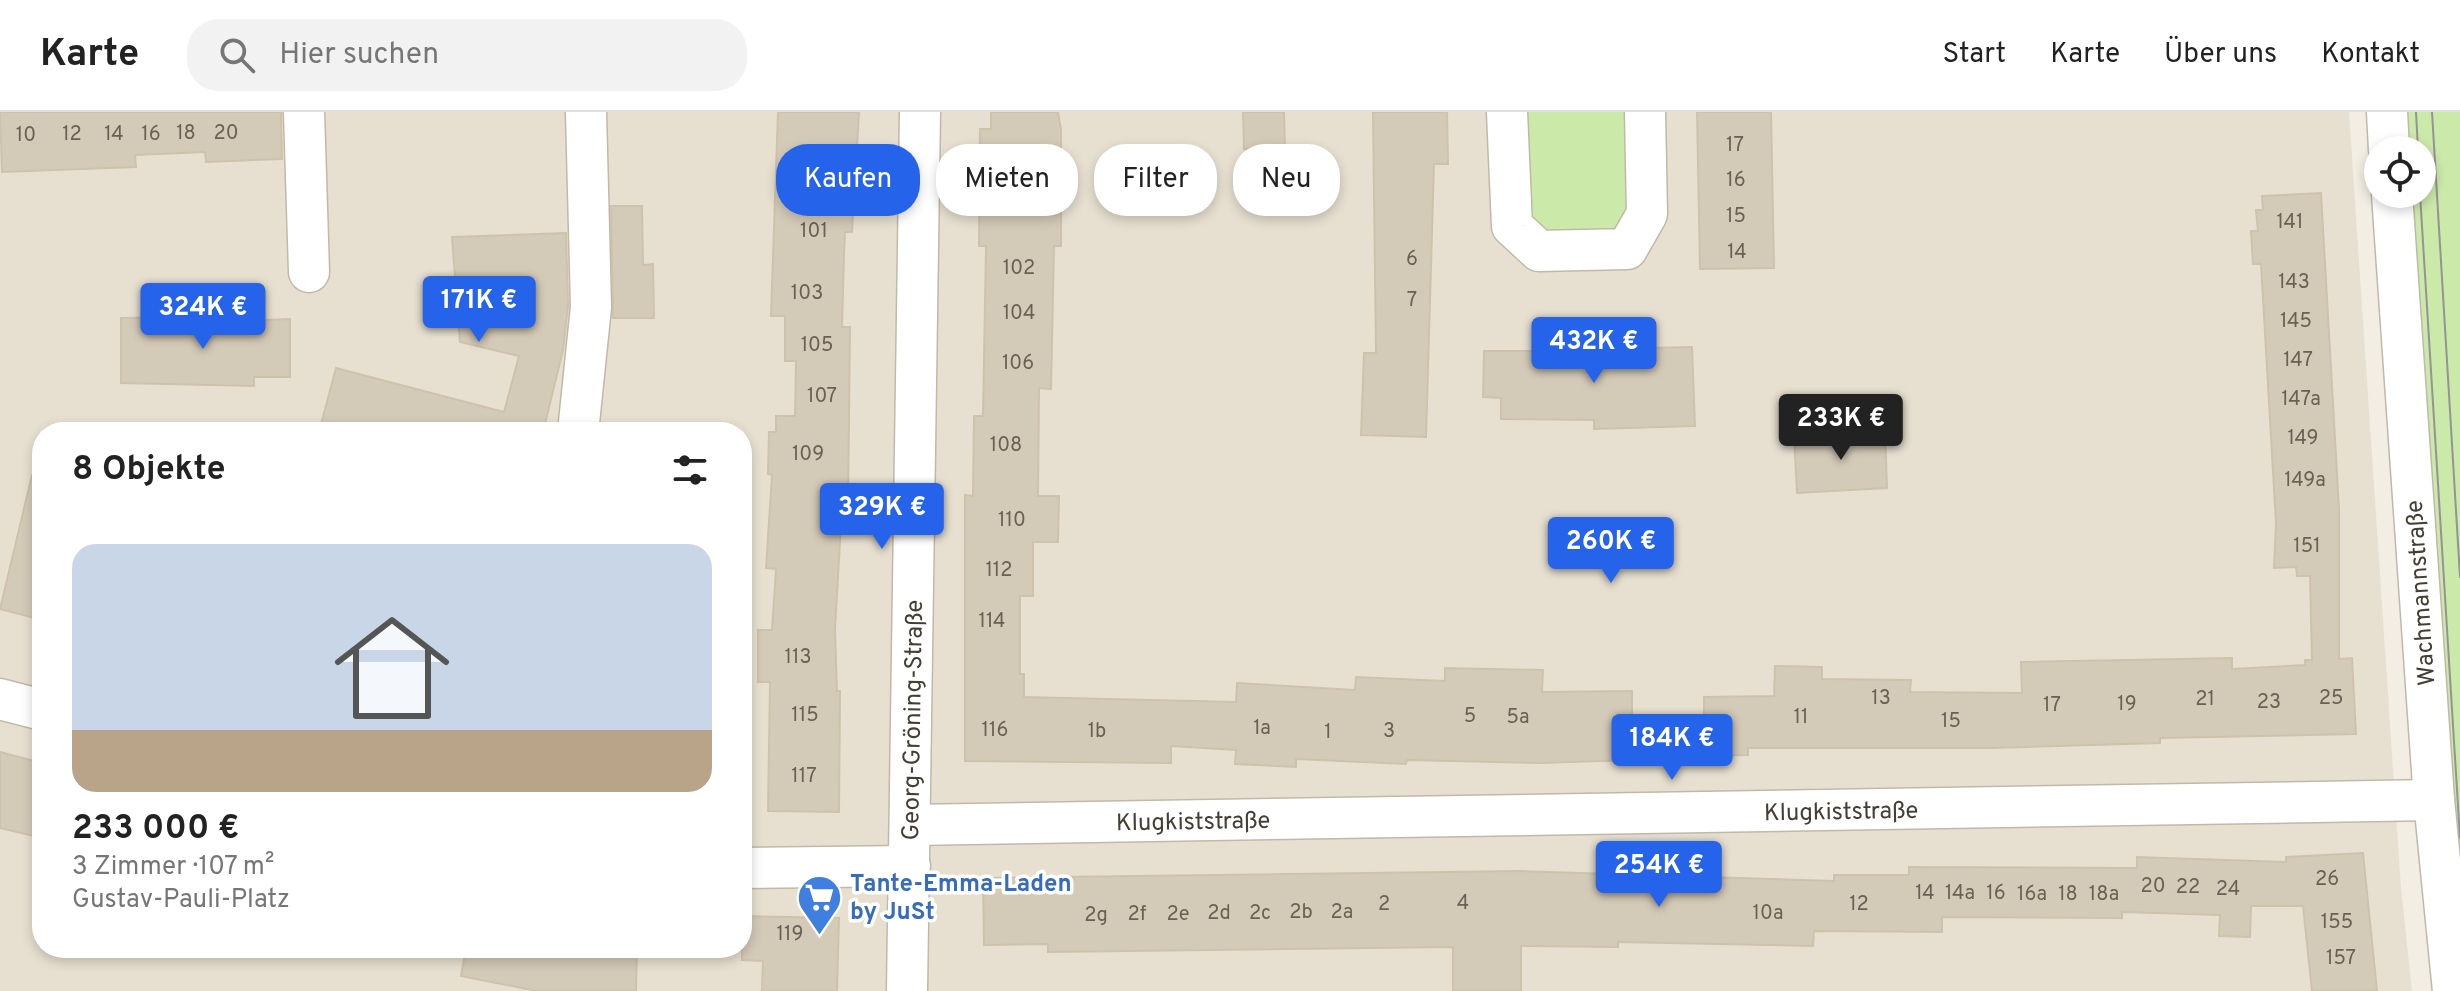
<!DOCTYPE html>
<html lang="de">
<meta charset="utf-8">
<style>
:root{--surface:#fff;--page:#f2f2f2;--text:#222;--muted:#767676;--line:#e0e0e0;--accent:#2563eb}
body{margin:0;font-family:Overpass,sans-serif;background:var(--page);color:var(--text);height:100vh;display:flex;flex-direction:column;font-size:30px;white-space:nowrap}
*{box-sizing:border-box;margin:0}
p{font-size:26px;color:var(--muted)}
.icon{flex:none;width:44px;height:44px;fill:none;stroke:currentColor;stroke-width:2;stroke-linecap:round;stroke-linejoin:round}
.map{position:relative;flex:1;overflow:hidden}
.panel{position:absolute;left:32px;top:310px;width:720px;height:536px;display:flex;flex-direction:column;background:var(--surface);border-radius:32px;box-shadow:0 4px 12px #0003}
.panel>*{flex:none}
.hud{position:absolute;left:776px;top:32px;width:760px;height:72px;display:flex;gap:16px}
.buttons{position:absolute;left:2364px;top:24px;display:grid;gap:16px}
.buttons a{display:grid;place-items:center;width:72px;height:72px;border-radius:50%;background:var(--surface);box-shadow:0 4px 12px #0003;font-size:40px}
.price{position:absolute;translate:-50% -68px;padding:0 18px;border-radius:8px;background:var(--accent);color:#fff;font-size:26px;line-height:52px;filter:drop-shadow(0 2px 4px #0008)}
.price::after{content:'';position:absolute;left:50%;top:48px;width:24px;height:18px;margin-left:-12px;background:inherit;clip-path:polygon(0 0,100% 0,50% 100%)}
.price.active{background:#222;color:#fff}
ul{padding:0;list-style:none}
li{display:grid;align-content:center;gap:16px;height:424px;padding:0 40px}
li span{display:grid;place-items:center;height:248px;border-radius:24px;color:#555}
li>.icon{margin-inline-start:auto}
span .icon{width:144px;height:144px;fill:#fffc;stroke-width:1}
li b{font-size:34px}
h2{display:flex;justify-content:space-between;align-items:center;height:96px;padding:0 40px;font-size:34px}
.chip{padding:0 28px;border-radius:32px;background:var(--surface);box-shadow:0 4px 12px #0003;font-size:28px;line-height:72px}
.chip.active{background:var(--accent);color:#fff}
header{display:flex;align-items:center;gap:48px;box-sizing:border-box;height:112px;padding:0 40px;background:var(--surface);border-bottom:2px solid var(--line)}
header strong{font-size:38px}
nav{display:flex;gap:44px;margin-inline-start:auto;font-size:28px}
.search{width:560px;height:72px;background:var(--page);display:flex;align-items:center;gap:20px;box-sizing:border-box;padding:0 28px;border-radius:32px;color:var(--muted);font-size:30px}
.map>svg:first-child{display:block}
.residential{fill:#e7e0d1;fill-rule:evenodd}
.green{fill:#cbe9a9}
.building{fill:#d4cab8;stroke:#cfc2ab;stroke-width:2}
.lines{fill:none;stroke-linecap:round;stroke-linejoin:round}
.minor-casing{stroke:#c1b9a8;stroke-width:43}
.minor{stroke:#fff;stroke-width:40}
.tram{stroke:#949494;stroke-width:2}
.labels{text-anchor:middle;stroke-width:7;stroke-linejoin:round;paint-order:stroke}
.number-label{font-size:20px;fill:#686154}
.street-label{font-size:24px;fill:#443e33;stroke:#fff}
.shop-label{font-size:24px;font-weight:bold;fill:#366cbe;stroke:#fff;text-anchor:start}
</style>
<header>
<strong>Karte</strong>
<div class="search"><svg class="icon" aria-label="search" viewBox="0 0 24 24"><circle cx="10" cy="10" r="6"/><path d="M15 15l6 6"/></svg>Hier suchen</div>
<nav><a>Start</a><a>Karte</a><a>Über uns</a><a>Kontakt</a></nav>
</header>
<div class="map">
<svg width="2460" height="879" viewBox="0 0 2460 879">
<rect width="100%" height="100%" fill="#f2eee3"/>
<path class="residential" d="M0,0h2349l52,776 11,103h-2412zM42,320h700v516h-700z"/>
<g class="green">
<polygon points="1517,0 1632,0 1634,84 1623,111 1601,127 1536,118 1520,95"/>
<polygon points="2405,0 2460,0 2460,822 2410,82 2422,82 2422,38 2407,38"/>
</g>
<g class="building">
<polygon points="0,0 281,0 282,47 206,50 205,40 135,43 136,55 2,60"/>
<polygon points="778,0 859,0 852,120 845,120 844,142 842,215 850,215 848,394 842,394 835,518 837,579 840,579 839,700 768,699 770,570 758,570 758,518 772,518 776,457 766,456 772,363 768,362 769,320 776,320 776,304 795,304 796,249 785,249 785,204 771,204"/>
<polygon points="991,0 1058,0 1061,18 1061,134 1054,134 1051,277 1039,276 1038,384 1059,384 1058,430 1033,430 1033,484 1020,484 1020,562 1024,562 1024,585 1236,590 1237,571 1355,578 1356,565 1445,569 1445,556 1543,558 1542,580 1632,579 1632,609 1704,608 1704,585 1774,584 1775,554 1822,555 1822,567 1911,568 1910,580 2022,581 2021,550 2232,546 2232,557 2305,553 2305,548 2312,548 2310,464 2297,464 2296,455 2274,456 2276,411 2261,152 2253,152 2251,119 2258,119 2256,98 2263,98 2262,84 2321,81 2339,397 2339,547 2352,546 2356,622 2160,626 2160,631 1993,636 1748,636 1748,643 1705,644 1705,639 1632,641 1632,648 1540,651 1407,648 1406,652 1296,647 1296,655 1235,652 1236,638 1171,634 1171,651 965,649 965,383 973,384 974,304 983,304 986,134 979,134 980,17 991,17"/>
<polygon points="1243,0 1284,0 1285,36 1244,37"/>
<polygon points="1373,0 1447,0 1448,52 1434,52 1426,325 1361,323 1364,241 1376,241"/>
<polygon points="1697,0 1771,0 1774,156 1700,157"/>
<polygon points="611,94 642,94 643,153 653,152 654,206 613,206"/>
<polygon points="566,121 568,194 563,238 543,320 319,320 336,256 504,300 519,244 460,230 452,125"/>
<polygon points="186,205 186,211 290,207 290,265 254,265 254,274 121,271 121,206"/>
<polygon points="1537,223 1565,223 1565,238 1692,235 1695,314 1594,317 1594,308 1501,307 1501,286 1483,285 1484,239 1537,239"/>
<polygon points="1885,319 1887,376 1797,381 1794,324"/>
<polygon points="32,363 42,364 42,508 0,497"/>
<polygon points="0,640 42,651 42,726 0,716"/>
<polygon points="2363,741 2377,879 2312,879 2303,794 2251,794 2250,825 2219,824 2220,803 2122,800 2122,806 1942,805 1942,820 1814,819 1813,834 1618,830 1618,835 1521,834 1521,879 1453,879 1453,835 1048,840 1048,832 984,833 983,766 1520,759 1834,769 1834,763 1909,763 1909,755 2137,756 2137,745 2286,750 2286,745"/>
<polygon points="742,804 839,806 837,879 762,879 763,849 742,848"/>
<polygon points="466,836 637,836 636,879 537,879 461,864"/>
</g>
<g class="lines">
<defs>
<g id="minor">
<polyline points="304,0 309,160"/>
<polyline points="1507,0 1512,114 1539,139 1627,137 1647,102 1645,0"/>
<polyline points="2387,0 2389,38"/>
<polyline points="2392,82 2434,688 2453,879"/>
<polyline points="578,320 591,195 586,0"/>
<polyline points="0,587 42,598"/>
<polyline points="911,713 2434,688"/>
<polyline points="742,756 910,754"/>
<polyline points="907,879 920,0"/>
</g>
</defs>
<use href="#minor" class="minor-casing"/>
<use href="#minor" class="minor"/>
<g class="tram">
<polyline points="2416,0 2418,38"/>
<polyline points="2432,0 2460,465"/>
<polyline points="2420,82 2460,726"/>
</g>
</g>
<defs>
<symbol id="supermarket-pin" viewBox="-11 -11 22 30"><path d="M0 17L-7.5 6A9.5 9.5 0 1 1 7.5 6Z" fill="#3f7fe0" stroke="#fff"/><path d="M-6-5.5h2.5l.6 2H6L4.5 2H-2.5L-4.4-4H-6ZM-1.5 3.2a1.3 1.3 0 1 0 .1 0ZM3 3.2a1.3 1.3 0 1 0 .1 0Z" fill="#fff"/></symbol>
</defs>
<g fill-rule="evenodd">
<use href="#supermarket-pin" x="794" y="760" width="51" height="69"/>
</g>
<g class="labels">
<g class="number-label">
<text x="186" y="27">18</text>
<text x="226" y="27">20</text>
<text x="72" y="28">12</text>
<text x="114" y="28">14</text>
<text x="151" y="28">16</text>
<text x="26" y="29">10</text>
<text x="1735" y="39">17</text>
<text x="1736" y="74">16</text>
<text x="1736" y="110">15</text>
<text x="2290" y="116">141</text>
<text x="814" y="125">101</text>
<text x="1737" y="146">14</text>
<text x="1412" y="153">6</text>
<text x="1019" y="162">102</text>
<text x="2294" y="176">143</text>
<text x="807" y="187">103</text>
<text x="1412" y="194">7</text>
<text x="1019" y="207">104</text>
<text x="2296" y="215">145</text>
<text x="817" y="239">105</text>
<text x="2298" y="254">147</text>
<text x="1018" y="257">106</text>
<text x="822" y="290">107</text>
<text x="2301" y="293">147a</text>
<text x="2303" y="332">149</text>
<text x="1006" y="339">108</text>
<text x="808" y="348">109</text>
<text x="2305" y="374">149a</text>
<text x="1012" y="414">110</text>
<text x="2307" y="440">151</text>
<text x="999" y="464">112</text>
<text x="992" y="515">114</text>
<text x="798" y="551">113</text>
<text x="1881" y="592">13</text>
<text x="2331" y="592">25</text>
<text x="2205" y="593">21</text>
<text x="2269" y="596">23</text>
<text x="2127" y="598">19</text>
<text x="2052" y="599">17</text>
<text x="805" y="609">115</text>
<text x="1470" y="610">5</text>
<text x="1518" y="611">5a</text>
<text x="1801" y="611">11</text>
<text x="1951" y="615">15</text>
<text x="1262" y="622">1a</text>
<text x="995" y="624">116</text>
<text x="1097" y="625">1b</text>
<text x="1389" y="625">3</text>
<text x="1328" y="626">1</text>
<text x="804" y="670">117</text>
<text x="2327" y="773">26</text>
<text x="2153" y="780">20</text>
<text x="2188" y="781">22</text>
<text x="2228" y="783">24</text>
<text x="1925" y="787">14</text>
<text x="1960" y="787">14a</text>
<text x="1996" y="787">16</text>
<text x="2032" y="788">16a</text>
<text x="2068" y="788">18</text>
<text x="2104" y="788">18a</text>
<text x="1463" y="797">4</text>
<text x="1384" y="798">2</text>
<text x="1859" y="798">12</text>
<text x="1301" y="806">2b</text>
<text x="1342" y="806">2a</text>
<text x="1219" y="807">2d</text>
<text x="1260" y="807">2c</text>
<text x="1768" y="807">10a</text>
<text x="1137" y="808">2f</text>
<text x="1178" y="808">2e</text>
<text x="1096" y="809">2g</text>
<text x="2337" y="816">155</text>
<text x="790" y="828">119</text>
<text x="2341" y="852">157</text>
</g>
<g class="street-label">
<text transform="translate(2420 481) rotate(-94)" y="8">Wachmannstraße</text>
<text transform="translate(912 608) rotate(-89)" y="8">Georg-Gröning-Straße</text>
<text transform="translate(1841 699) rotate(-1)" y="8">Klugkiststraße</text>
<text transform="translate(1193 709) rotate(-1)" y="8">Klugkiststraße</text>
</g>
<g class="shop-label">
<text x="850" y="779">Tante-Emma-Laden<tspan x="850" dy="28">by JuSt</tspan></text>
</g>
</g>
</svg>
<div class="buttons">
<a><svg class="icon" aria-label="locate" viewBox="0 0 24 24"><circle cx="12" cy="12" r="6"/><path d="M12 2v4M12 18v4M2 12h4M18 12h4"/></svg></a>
</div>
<b class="price" style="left:479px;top:232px">171K €</b>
<b class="price" style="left:203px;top:239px">324K €</b>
<b class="price" style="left:1594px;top:273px">432K €</b>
<b class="price active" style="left:1841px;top:350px">233K €</b>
<b class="price" style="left:882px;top:439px">329K €</b>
<b class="price" style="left:1611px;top:473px">260K €</b>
<b class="price" style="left:1672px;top:670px">184K €</b>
<b class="price" style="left:1659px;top:797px">254K €</b>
<div class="hud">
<a class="chip active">Kaufen</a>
<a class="chip">Mieten</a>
<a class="chip">Filter</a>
<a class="chip">Neu</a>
</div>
<section class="panel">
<h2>8 Objekte<svg class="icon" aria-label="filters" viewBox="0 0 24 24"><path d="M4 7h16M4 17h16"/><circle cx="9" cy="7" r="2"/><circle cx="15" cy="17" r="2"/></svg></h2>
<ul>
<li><span style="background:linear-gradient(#c9d6e8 75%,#b9a48a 0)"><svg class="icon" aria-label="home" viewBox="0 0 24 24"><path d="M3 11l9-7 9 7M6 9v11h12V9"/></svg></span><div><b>233 000 €</b><p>3 Zimmer · 107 m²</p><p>Gustav-Pauli-Platz</p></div></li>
</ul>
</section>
</div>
